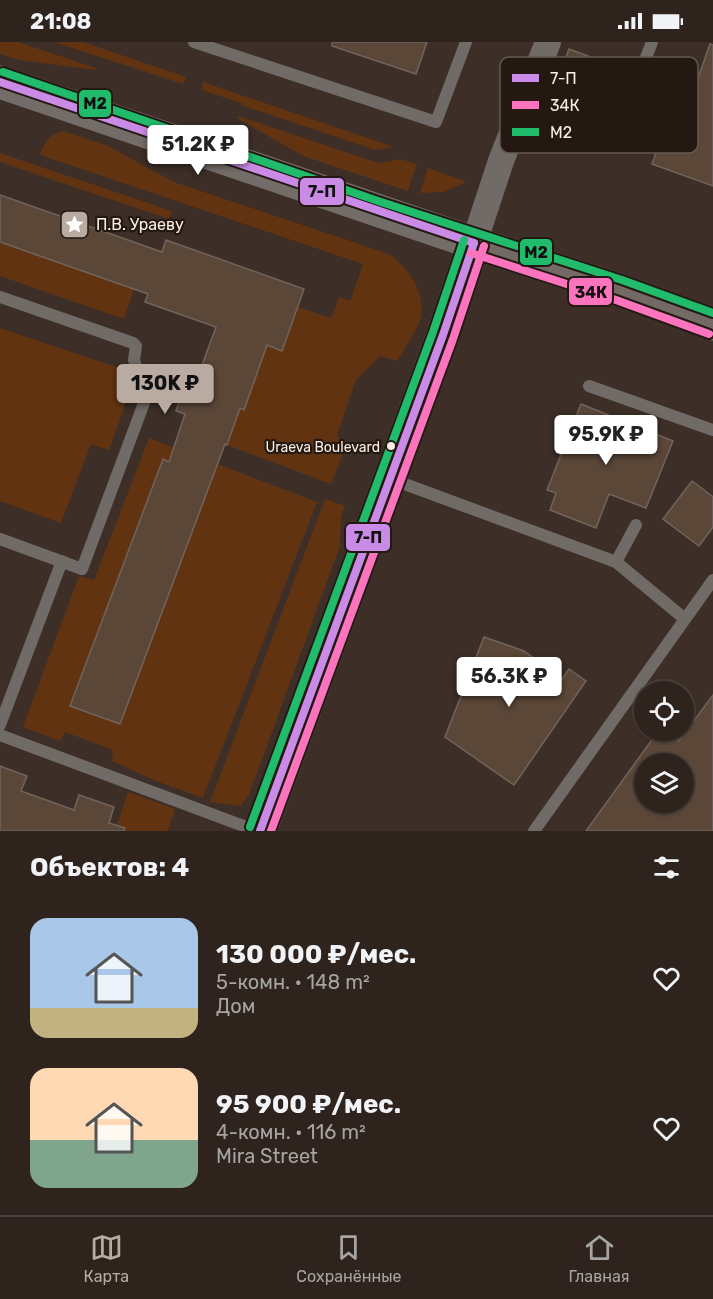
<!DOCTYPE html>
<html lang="ru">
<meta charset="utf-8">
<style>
:root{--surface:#2e231d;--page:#362b26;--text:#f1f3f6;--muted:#a7a4a4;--line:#49403b;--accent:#baaba2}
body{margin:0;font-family:Rubik,sans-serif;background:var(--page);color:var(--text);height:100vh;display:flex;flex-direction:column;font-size:22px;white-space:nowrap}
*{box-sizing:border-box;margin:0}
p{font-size:20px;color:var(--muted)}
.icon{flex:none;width:33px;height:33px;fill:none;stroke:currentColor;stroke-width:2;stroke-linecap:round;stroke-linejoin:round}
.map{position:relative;height:789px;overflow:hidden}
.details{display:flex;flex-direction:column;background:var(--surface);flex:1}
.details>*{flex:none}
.fabs{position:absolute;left:634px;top:639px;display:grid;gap:12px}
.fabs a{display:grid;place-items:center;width:60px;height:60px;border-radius:50%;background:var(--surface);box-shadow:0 2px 4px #0004,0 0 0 2px var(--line);font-size:30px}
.price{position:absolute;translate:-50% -51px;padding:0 14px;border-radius:6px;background:#fff;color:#222;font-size:20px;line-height:39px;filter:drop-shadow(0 2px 3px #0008)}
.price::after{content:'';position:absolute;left:50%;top:36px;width:18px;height:14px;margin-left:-9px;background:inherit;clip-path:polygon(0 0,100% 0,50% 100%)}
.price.current{background:var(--accent);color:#111}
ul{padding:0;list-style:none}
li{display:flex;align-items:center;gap:18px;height:150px;padding:0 30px}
li span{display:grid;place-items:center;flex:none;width:168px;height:120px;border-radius:18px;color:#555}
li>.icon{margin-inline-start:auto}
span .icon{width:72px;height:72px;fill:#fffc;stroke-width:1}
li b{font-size:26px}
h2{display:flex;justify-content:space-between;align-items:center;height:72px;padding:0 30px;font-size:26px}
.status{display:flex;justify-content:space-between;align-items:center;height:42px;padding:0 30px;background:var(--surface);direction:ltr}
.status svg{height:16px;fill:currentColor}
.dock{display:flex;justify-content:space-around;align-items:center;height:84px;border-top:2px solid var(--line);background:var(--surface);font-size:16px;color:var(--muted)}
.dock a{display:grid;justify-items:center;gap:3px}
.dock .current{color:var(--accent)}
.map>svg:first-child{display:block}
.green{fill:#613311}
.building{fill:#5b4738;stroke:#70645d;stroke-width:1.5;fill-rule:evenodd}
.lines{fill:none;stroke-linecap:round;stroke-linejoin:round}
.lane{stroke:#716b68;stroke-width:12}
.street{stroke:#716b68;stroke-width:26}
.secondary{stroke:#746c68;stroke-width:33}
.primary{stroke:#736a65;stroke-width:33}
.bus-1-casing{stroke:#231912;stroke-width:12}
.bus-2-casing{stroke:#231912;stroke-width:12}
.bus-3-casing{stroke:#231912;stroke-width:12}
.bus-1{stroke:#ca8be6;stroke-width:8}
.bus-2{stroke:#fc73be;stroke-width:8}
.bus-3{stroke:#20bc6c;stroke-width:8}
.bus-dot{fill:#fdeee4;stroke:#231912;stroke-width:2}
.labels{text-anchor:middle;stroke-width:4.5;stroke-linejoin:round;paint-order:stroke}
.bus-label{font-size:14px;fill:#fdeee4;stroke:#231912;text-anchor:end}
.poi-label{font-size:16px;fill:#fdeee4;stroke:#231912;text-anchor:start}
.key{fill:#231912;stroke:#645951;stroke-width:1.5}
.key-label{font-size:16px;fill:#fdeee4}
.line-badge{stroke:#231912;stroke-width:2}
.pale-badge-label{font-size:16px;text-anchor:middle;font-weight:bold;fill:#111}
</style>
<div class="status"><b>21:08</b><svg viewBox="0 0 49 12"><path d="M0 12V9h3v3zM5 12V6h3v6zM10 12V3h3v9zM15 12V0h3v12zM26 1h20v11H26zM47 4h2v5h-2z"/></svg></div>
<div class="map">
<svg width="713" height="789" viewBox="0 0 713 789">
<rect width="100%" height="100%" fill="#3d2f27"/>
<g class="green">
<polygon points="0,0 18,0 96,26 95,28 19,18 0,12"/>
<polygon points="54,0 83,0 186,35 183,42"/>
<polygon points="203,40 394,105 375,108 241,63 241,61 201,48"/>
<polygon points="238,74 378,121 400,117 417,122 408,149 303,114 237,76"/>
<path d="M60,90h6l42,14 66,36 215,72c22,15 42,46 28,74 -6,11 -13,22 -20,33l-17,-5 -24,24 -19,55 7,16 -13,33 -104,-39 13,-37 4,2 23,-65 15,5 16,-43 33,11 8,-21 11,4 13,-37 -323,-109c4,-12 8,-19 20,-23z"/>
<polygon points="0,111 172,169 169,177 0,120"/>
<polygon points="428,126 467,140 443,150 420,151"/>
<polygon points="0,200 134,247 124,277 0,234"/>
<polygon points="0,286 122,327 130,350 109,408 91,402 61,481 0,459"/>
<polygon points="149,396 317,460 203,756 156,739 112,719 113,708 65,690 60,699 23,685 79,534 94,538"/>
<polygon points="325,457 345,464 341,475 340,504 249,753 240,764 210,760"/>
<polygon points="128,750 175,767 168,789 115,789"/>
</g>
<g class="building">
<polygon points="332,0 427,0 416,32 332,4"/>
<polygon points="710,2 713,3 713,144 652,122 667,81 681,85"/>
<polygon points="569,7 588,14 580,35 593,40 583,65 552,54"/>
<polygon points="0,153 162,210 166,198 304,247 282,309 267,303 244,368 240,366 227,403 225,402 120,682 70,664 163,417 169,420 185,372 176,369 185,341 194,345 216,285 145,260 148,252 0,200"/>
<polygon points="581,362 673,399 646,466 609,452 596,486 550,468 556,451 547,448"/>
<polygon points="692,439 713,455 713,485 699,504 663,477"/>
<polygon points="484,595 524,609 562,637 569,627 586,639 514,743 445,695"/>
<path d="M713,653v136h-127l73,-101h5l15,11zM645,722h39v38h-39z"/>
<polygon points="0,724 27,734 21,749 74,768 79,753 114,765 109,781 125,786 124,789 0,789"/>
</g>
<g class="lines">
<g class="lane">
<polyline points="194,0 436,80 466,0"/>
<polyline points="519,73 612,104 652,0"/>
<polyline points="0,255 133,301 136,304 134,318 143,347 144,361 82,527 0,497"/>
<polyline points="589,344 713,388"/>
<polyline points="391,437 616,520 685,577"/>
<polyline points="616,520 636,483"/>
<polyline points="0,683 62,519"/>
<polyline points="0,693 257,789"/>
<polyline points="534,789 713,538"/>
</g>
<polyline class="street" points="474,201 501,119 548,0"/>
<polyline class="secondary" points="0,40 474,201"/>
<polyline class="primary" points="260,789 443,293 474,201 619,248 713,282"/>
<defs>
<g id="bus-1">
<polyline points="0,40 474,201"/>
<polyline points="260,789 443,293 474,201"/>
</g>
<g id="bus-2">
<polyline points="471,211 616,258 709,292"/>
<polyline points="271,789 453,297 484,204"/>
</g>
<g id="bus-3">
<polyline points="3,30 378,159 622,238 713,271"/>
<polyline points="250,785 433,290 464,198"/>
</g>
</defs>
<use href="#bus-1" class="bus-1-casing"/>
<use href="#bus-2" class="bus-2-casing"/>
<use href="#bus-3" class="bus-3-casing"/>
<use href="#bus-1" class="bus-1"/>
<use href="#bus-2" class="bus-2"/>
<use href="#bus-3" class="bus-3"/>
</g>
<defs>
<symbol id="sight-square" viewBox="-11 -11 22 22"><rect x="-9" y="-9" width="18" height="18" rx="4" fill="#baaba2" stroke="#231912"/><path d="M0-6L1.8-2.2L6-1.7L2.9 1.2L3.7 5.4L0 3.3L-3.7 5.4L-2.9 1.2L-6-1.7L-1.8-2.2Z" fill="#fff"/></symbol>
</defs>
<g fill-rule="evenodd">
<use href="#sight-square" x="58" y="166" width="33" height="33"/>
</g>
<circle class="bus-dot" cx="391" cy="404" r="5"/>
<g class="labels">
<g class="bus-label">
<text x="380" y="410">Uraeva Boulevard</text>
</g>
<g class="poi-label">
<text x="96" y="188">П.В. Ураеву</text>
</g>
</g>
<rect x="500" y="15" width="198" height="96" rx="9" class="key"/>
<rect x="512" y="32" width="27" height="8" fill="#ca8be6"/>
<rect x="512" y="59" width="27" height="8" fill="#fc73be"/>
<rect x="512" y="86" width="27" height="8" fill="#20bc6c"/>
<g class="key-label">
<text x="550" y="42">7-П</text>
<text x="550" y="69">34К</text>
<text x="550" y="96">М2</text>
</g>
<g class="line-badge">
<rect x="78" y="47" width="34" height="29" rx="6" fill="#20bc6c"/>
<rect x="299" y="135" width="46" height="29" rx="6" fill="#ca8be6"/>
<rect x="519" y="196" width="34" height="28" rx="6" fill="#20bc6c"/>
<rect x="568" y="235" width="45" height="29" rx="6" fill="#fc73be"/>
<rect x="345" y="481" width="46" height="29" rx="6" fill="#ca8be6"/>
</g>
<g class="pale-badge-label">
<text x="95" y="67">М2</text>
<text x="322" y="155">7-П</text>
<text x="536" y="216">М2</text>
<text x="591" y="256">34К</text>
<text x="368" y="501">7-П</text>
</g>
</svg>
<div class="fabs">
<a><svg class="icon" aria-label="locate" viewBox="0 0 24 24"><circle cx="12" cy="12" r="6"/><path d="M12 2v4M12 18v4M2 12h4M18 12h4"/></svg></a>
<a><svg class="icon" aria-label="layers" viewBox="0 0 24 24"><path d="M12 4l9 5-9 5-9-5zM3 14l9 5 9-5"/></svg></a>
</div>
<b class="price" style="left:198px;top:134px">51.2K ₽</b>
<b class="price current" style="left:165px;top:373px">130K ₽</b>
<b class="price" style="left:606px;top:424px">95.9K ₽</b>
<b class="price" style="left:509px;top:666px">56.3K ₽</b>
</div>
<section class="details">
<h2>Объектов: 4<svg class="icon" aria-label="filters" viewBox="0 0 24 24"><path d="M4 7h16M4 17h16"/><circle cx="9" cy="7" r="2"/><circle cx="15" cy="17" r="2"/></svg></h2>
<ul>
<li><span style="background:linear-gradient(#a9c7e8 75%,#c2b280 0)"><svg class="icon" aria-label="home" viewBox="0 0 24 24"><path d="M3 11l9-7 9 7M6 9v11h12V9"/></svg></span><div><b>130 000 ₽/мес.</b><p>5-комн. · 148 m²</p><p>Дом</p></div><svg class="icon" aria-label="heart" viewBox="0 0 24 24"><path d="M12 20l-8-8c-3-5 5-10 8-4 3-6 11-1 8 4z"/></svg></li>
<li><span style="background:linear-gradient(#ffd9b3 60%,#7fa58c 0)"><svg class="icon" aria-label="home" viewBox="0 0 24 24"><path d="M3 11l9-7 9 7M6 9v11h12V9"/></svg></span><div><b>95 900 ₽/мес.</b><p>4-комн. · 116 m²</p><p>Mira Street</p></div><svg class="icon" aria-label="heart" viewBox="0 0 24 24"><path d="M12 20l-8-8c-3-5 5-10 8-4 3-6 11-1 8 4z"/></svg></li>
</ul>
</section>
<nav class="dock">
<a class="current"><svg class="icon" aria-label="map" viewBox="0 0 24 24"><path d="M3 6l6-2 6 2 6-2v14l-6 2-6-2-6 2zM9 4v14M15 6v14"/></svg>Карта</a>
<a><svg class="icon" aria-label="saved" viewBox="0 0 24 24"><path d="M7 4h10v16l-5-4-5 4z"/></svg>Сохранённые</a>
<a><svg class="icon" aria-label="home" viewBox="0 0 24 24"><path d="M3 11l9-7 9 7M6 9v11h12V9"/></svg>Главная</a>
</nav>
